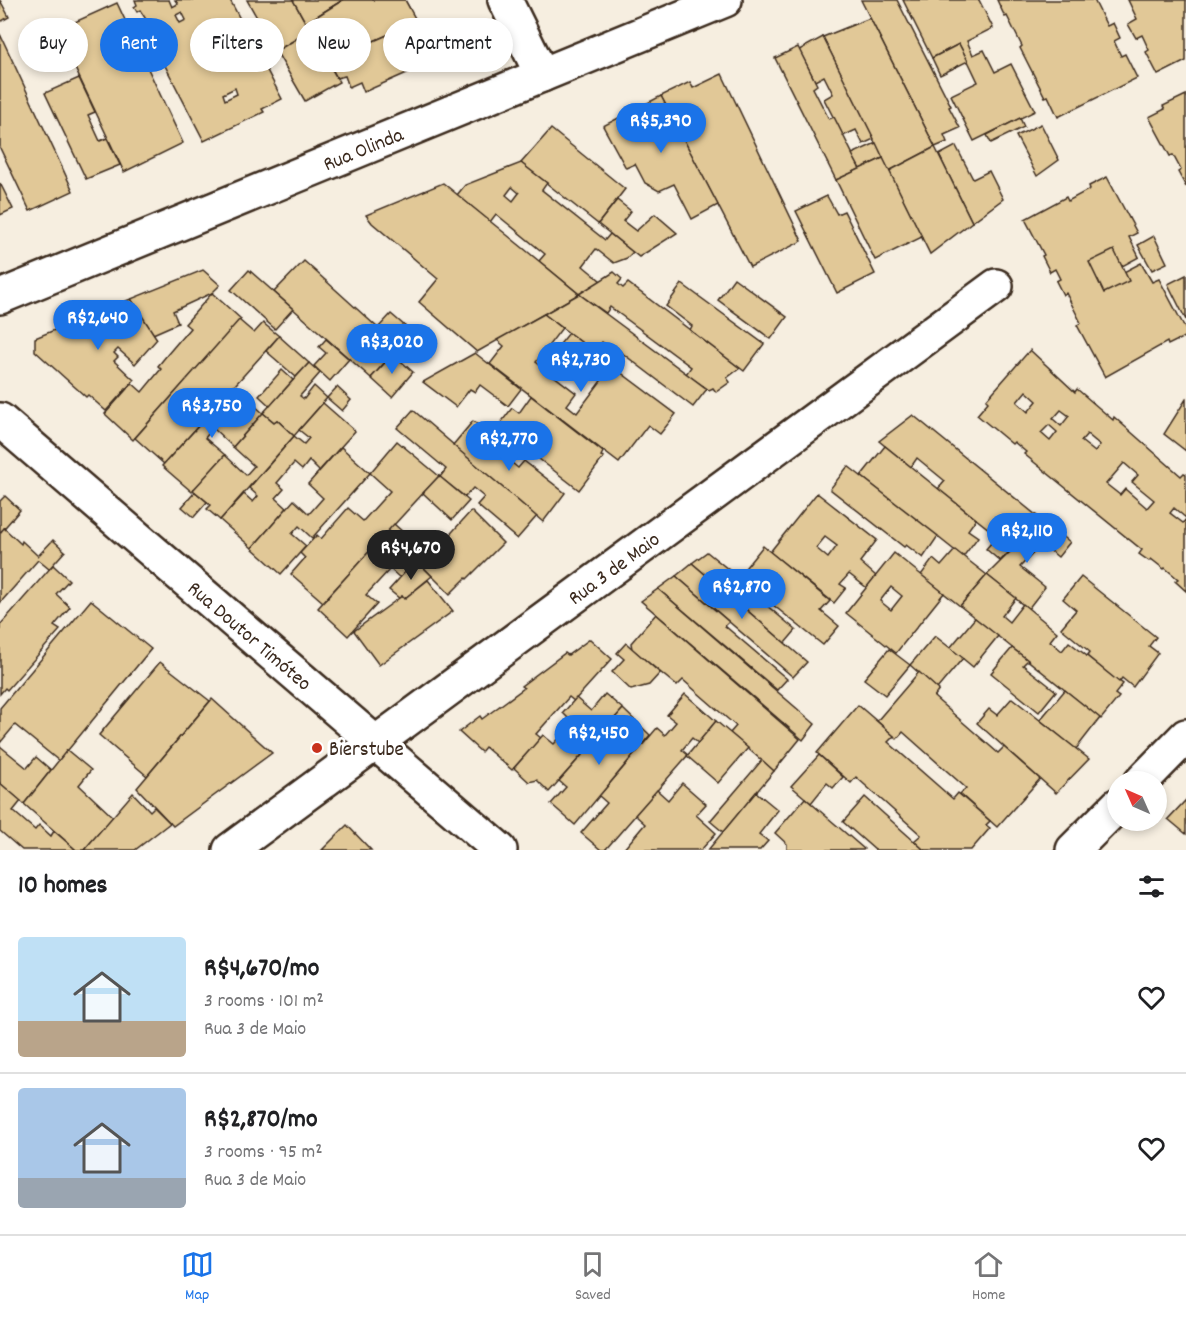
<!DOCTYPE html>
<meta charset="utf-8">
<style>
:root{--surface:#fff;--page:#f2f2f2;--text:#202124;--muted:#757577;--line:#e0e0e0;--accent:#1a73e8}
body{margin:0;font-family:Dekko,sans-serif;background:var(--page);color:var(--text);height:100vh;display:flex;flex-direction:column;font-size:22px;white-space:nowrap}
*{box-sizing:border-box;margin:0}
p{font-size:20px;color:var(--muted)}
.icon{flex:none;width:33px;height:33px;fill:none;stroke:currentColor;stroke-width:2;stroke-linecap:round;stroke-linejoin:round}
.map{position:relative;height:850px;overflow:hidden}
.sheet{display:flex;flex-direction:column;background:var(--surface);flex:1}
.sheet>*{flex:none}
.hud{position:absolute;left:18px;top:18px;width:600px;height:54px;display:flex;gap:12px}
.needle{width:39px;rotate:315deg}
.buttons{position:absolute;left:1107px;top:771px;display:grid;gap:12px}
.buttons a{display:grid;place-items:center;width:60px;height:60px;border-radius:50%;background:var(--surface);box-shadow:0 3px 9px #0003;font-size:30px}
.price{position:absolute;translate:-50% -51px;padding:0 14px;border-radius:21px;background:var(--accent);color:#fff;font-size:20px;line-height:39px;filter:drop-shadow(0 2px 3px #0008)}
.price::after{content:'';position:absolute;left:50%;top:36px;width:18px;height:14px;margin-left:-9px;background:inherit;clip-path:polygon(0 0,100% 0,50% 100%)}
.price.current{background:#222;color:#fff}
ul{padding:0;list-style:none}
li{display:flex;align-items:center;gap:18px;height:150px;padding:0 18px}
li+li{border-top:2px solid var(--line)}
li span{display:grid;place-items:center;flex:none;width:168px;height:120px;border-radius:6px;color:#555}
li>.icon{margin-inline-start:auto}
span .icon{width:72px;height:72px;fill:#fffc;stroke-width:1}
li b{font-size:26px}
h2{display:flex;justify-content:space-between;align-items:center;height:72px;padding:0 18px;font-size:26px}
.chip{padding:0 21px;border-radius:27px;background:var(--surface);box-shadow:0 3px 9px #0003;font-size:21px;line-height:54px}
.chip.current{background:var(--accent);color:#fff}
.tab-bar{display:flex;justify-content:space-around;align-items:center;height:84px;border-top:2px solid var(--line);background:var(--surface);font-size:16px;color:var(--muted)}
.tab-bar a{display:grid;justify-items:center;gap:3px}
.tab-bar .current{color:var(--accent)}
.map>svg:first-child{display:block}
.building{fill:#e1c897;stroke:#3b2a1e;stroke-width:1.5;fill-rule:evenodd}
.lines{fill:none;stroke-linecap:round;stroke-linejoin:round}
.minor-casing{stroke:#3b2a1e;stroke-width:38}
.minor{stroke:#fff;stroke-width:33}
.poi-dot{fill:#c8321e;stroke:#fff;stroke-width:2}
.labels{text-anchor:middle;stroke-width:6;stroke-linejoin:round;paint-order:stroke}
.street-label{font-size:21px;fill:#3b2a1e;stroke:#fff}
.poi-label{font-size:21px;fill:#3b2a1e;stroke:#fff;text-anchor:start}
</style>
<div class="map">
<svg width="1186" height="850" viewBox="0 0 1186 850">
<rect width="100%" height="100%" fill="#f6eee0"/>
<filter id="ink" filterUnits="userSpaceOnUse"><feTurbulence type="fractalNoise" baseFrequency=".0167" numOctaves="2"/><feDisplacementMap in="SourceGraphic" scale="12" xChannelSelector="R" yChannelSelector="G"/><feConvolveMatrix kernelMatrix="1 2 1 2 8 2 1 2 1" color-interpolation-filters="sRGB"/></filter>
<g filter="url(#ink)">
<g class="building">
<polygon points="0,0 9,17 0,22"/>
<path d="M135,0h34l3,7 6,-3 -3,-4h55l52,99 -20,10 2,3 -60,29 -61,-118 4,-2 -7,-11 -3,2 -3,-5 3,-2zM182,12l4,8 -6,3 -4,-8zM209,27l13,23 -8,4 -12,-24zM235,88l2,6 -12,6 -2,-6z"/>
<polygon points="247,0 293,0 310,31 276,51"/>
<polygon points="293,0 343,0 306,23"/>
<polygon points="343,0 405,0 410,9 396,17 393,11 370,25 368,21 330,44 337,57 328,61 306,23"/>
<polygon points="343,0 405,0 417,22 328,61 306,23"/>
<polygon points="861,0 897,0 951,106 949,107 960,128 944,135 947,142 935,147"/>
<polygon points="903,0 979,0 993,28 967,41 973,55 984,50 995,72 1011,64 1035,111 974,141 951,95 978,82 968,61 959,44 932,58"/>
<polygon points="997,0 1094,0 1107,26 1113,23 1120,38 1114,41 1121,56 1125,54 1137,78 1058,117 1048,96 1045,97 1020,48 1022,46 1007,16 1005,17"/>
<polygon points="1128,0 1186,0 1186,61 1158,75 1146,52 1149,50 1142,35 1136,38 1128,24 1137,19"/>
<polygon points="117,3 183,143 124,172 57,30"/>
<polygon points="870,18 935,147 889,171 823,37"/>
<polygon points="417,22 434,61 364,92 360,82 349,87 345,76 337,78 328,61"/>
<polygon points="310,31 339,82 305,101 276,51"/>
<polygon points="0,34 73,191 30,211 0,148"/>
<polygon points="823,37 874,139 863,144 856,130 843,136 824,99 833,94 824,76 815,81 799,50"/>
<polygon points="959,44 968,61 940,75 932,58"/>
<polygon points="798,47 817,85 813,88 829,119 834,117 860,169 836,180 775,58"/>
<polygon points="722,74 802,241 750,267 661,96 690,82 693,88"/>
<polygon points="79,78 95,112 88,115 100,141 107,138 120,165 86,179 45,93"/>
<polygon points="1186,95 1186,187 1178,172 1181,170 1173,155 1170,156 1149,117 1165,109 1163,106"/>
<polygon points="661,96 718,205 692,219 674,184 659,191 645,183 635,164 626,168 603,126"/>
<polygon points="1020,118 1024,127 991,143 987,135"/>
<polygon points="1041,124 1059,160 1037,176 1016,136"/>
<polygon points="551,129 625,189 598,224 521,163"/>
<polygon points="876,143 883,158 860,169 852,154"/>
<polygon points="956,146 973,179 989,171 1003,199 972,222 939,155"/>
<polygon points="935,147 972,222 930,254 889,171"/>
<polygon points="883,158 922,237 875,260 836,180"/>
<path d="M521,163l26,20 -5,7 63,50 5,-6 23,18 -6,6 -13,5 -18,-14 -13,17 18,15 -22,13 -40,-33 6,-7 -49,-40 -6,8 -33,-27 8,-10zM512,187l7,6 -6,8 -7,-6z"/>
<polygon points="1107,177 1137,233 1129,237 1139,257 1122,266 1124,272 1141,263 1152,282 1159,279 1186,330 1186,336 1168,345 1167,342 1105,377 1077,325 1081,323 1066,293 1063,295 1056,281 1060,279 1055,269 1050,272 1042,256 1044,255 1025,219 1066,197 1068,201 1090,189 1089,186"/>
<polygon points="0,183 13,209 0,215"/>
<polygon points="443,183 539,261 579,294 477,352 419,302 438,279 372,223 366,215"/>
<polygon points="827,196 837,214 844,211 875,274 837,293 796,211"/>
<polygon points="617,200 631,211 623,221 636,231 655,214 677,233 639,257 598,224"/>
<polygon points="1154,236 1167,263 1152,270 1138,245"/>
<polygon points="1114,250 1129,281 1104,293 1089,262"/>
<polygon points="304,261 378,328 391,314 412,332 371,378 274,292"/>
<polygon points="203,270 220,285 212,293 173,311 178,323 153,334 131,299"/>
<polygon points="249,270 293,309 275,329 231,290"/>
<polygon points="614,272 622,279 618,284 623,288 628,283 740,368 727,378 730,382 716,392 713,388 709,390 686,374 691,367 610,307 606,313 579,294"/>
<polygon points="1186,275 1186,320 1168,284"/>
<polygon points="734,278 787,317 771,339 718,300"/>
<polygon points="682,284 764,344 744,371 690,330 692,326 666,306"/>
<polygon points="212,293 241,319 133,440 105,414 132,383 142,392 161,369 158,366 167,355 190,328 185,324"/>
<polygon points="579,294 707,389 693,407 614,347 612,349 602,342 594,352 544,314"/>
<polygon points="131,299 157,339 135,364 118,349 114,353 118,357 114,361 134,380 106,411 88,395 86,397 35,351 35,338"/>
<polygon points="544,314 562,328 536,362 576,393 567,405 577,413 612,366 676,414 660,434 648,425 619,463 490,364 504,346 497,340"/>
<polygon points="239,320 254,333 263,323 279,336 164,464 135,438"/>
<polygon points="569,333 594,352 581,368 556,349"/>
<polygon points="279,336 309,363 296,377 266,351"/>
<polygon points="326,339 349,359 330,381 314,366 326,353 319,347"/>
<path d="M1030,350l45,42 2,-3 36,31 1,-3 67,59 3,-3 2,1v44l-12,-10 -4,5 13,10 3,-4v72l-11,-10 3,-2 -13,-11 -1,1 -13,-10 -2,2 -10,-7 3,-4 -118,-96 2,-2 -12,-10 -2,2 -35,-29 11,-13 -2,-2zM1026,391l11,10 -9,11 -11,-10zM1061,410l8,6 -8,10 -8,-7zM1049,425l8,7 -7,9 -9,-8zM1087,434l13,11 -5,7 -14,-11zM1124,463l14,12 -6,7 22,18 -7,8 -22,-19 -5,6 -14,-11z"/>
<polygon points="475,353 521,389 508,406 480,385 475,392 470,389 456,407 423,382"/>
<polygon points="393,354 413,372 392,397 371,378"/>
<polygon points="309,363 320,373 300,396 304,399 314,386 327,398 294,436 277,420 274,422 263,413"/>
<polygon points="282,370 293,380 270,406 259,396"/>
<polygon points="234,387 263,413 233,447 213,428 205,438 225,455 192,492 162,466"/>
<polygon points="337,387 351,400 342,411 327,398"/>
<polygon points="531,396 603,452 601,456 604,457 579,490 503,431 506,428 500,424 512,408 519,413"/>
<polygon points="1186,399 1186,451 1164,434"/>
<polygon points="323,403 355,431 319,471 309,461 302,470 294,463 277,483 284,489 276,498 287,508 252,548 220,520 244,494 253,502 258,496 249,488 294,436 304,444 309,438 299,430"/>
<polygon points="413,410 537,516 517,539 477,505 484,497 473,488 465,497 440,477 446,469 397,428"/>
<polygon points="263,413 274,422 277,420 294,436 220,520 207,509 211,505 193,490 225,455 246,475 254,466 233,447"/>
<polygon points="913,415 1042,520 1013,548 938,489 945,481 917,458 911,467 879,441"/>
<polygon points="473,421 506,446 500,453 518,468 524,461 565,493 543,522 453,445"/>
<polygon points="397,441 439,476 323,602 291,574 305,558 300,553 317,535 321,539 348,508 363,521 390,491 370,473"/>
<polygon points="885,446 976,519 968,530 978,537 963,557 861,476"/>
<polygon points="341,447 370,473 312,538 299,526 292,534 306,546 281,574 252,548 294,500 309,514 323,498 308,484"/>
<polygon points="848,466 938,536 923,558 906,545 904,547 830,489"/>
<polygon points="439,476 469,501 452,520 423,493"/>
<polygon points="195,492 207,502 194,517 182,507"/>
<path d="M817,493l60,47 -17,22 16,14 -9,12 -18,-14 -9,10 6,4 -12,15 -64,-51zM825,537l12,9 -9,12 -12,-10z"/>
<polygon points="5,496 20,510 0,533 0,501"/>
<polygon points="471,511 503,543 467,579 466,578 450,594 416,560 429,545 436,550"/>
<polygon points="1042,520 1070,542 1058,557 1042,544 1020,567 1045,587 1028,609 987,575"/>
<polygon points="394,524 424,551 400,578 390,569 366,595 377,604 348,636 318,608"/>
<polygon points="4,528 21,544 22,541 38,556 53,540 65,551 49,569 38,560 0,603 0,533"/>
<polygon points="997,536 1013,548 1000,561 986,549"/>
<polygon points="763,546 830,601 821,611 839,626 823,645 738,577"/>
<polygon points="955,550 987,575 960,606 921,575 933,559 941,566"/>
<polygon points="707,552 756,592 753,594 796,630 785,643 692,563"/>
<path d="M894,553l50,40 -48,60 -50,-40zM891,587l11,9 -11,14 -11,-9z"/>
<polygon points="416,560 432,576 404,599 402,596 399,598 389,590"/>
<polygon points="692,563 807,662 793,677 676,576"/>
<polygon points="53,565 69,580 56,594 70,607 54,626 60,630 7,690 5,688 0,694 0,625"/>
<polygon points="987,575 1016,598 1002,616 1009,622 1023,604 1057,632 1050,641 1062,651 1069,642 1123,684 1115,694 1119,697 1101,719 960,606"/>
<polygon points="676,576 729,622 725,626 787,679 777,690 658,589"/>
<polygon points="1081,577 1156,637 1149,646 1158,653 1133,687 1122,678 1119,682 1087,656 1090,652 1061,628 1076,610 1063,599"/>
<polygon points="428,580 453,611 379,665 354,631 402,596 404,599"/>
<polygon points="658,589 815,724 803,740 641,601"/>
<polygon points="91,600 151,649 59,761 15,725 0,743 0,708"/>
<polygon points="656,614 800,739 774,771 730,733 736,726 683,680 677,686 632,649 631,643"/>
<polygon points="975,618 998,636 973,667 950,648"/>
<polygon points="935,636 963,658 937,689 910,665"/>
<polygon points="590,639 612,659 574,701 569,697 536,734 541,738 512,770 485,747 481,752 459,732 480,716 482,719 524,688 521,686 565,653 568,655"/>
<polygon points="626,643 660,673 649,685 631,690 612,672 624,659 617,653"/>
<polygon points="1012,648 1028,660 1023,665 1056,691 1039,712 991,673"/>
<polygon points="889,649 910,665 885,695 864,679"/>
<polygon points="160,662 210,701 147,776 99,735"/>
<polygon points="919,672 939,690 934,697 998,753 1004,747 1040,779 997,827 960,794 966,788 903,732 897,739 877,721"/>
<polygon points="1065,690 1100,718 1076,749 1040,720"/>
<polygon points="605,694 623,709 549,792 537,780 529,782 514,768 543,735 554,744 573,723 563,713 576,698 591,711"/>
<polygon points="685,694 716,721 698,743 692,738 682,750 688,755 605,850 601,850 581,833 607,803 599,796 657,728 665,735 676,722 667,715"/>
<polygon points="1012,698 1089,759 1056,793 977,723 989,709 997,715"/>
<polygon points="212,699 272,753 173,826 137,788"/>
<polygon points="858,705 894,736 888,742 953,799 958,793 990,821 986,825 990,828 971,850 924,850 914,841 921,835 856,777 851,783 817,753"/>
<polygon points="623,709 650,735 575,825 551,804 566,787 559,781"/>
<polygon points="716,721 748,748 718,783 687,756"/>
<polygon points="0,746 27,768 36,757 51,770 24,804 0,783"/>
<polygon points="67,750 91,770 79,785 113,817 84,850 76,850 24,804"/>
<polygon points="819,755 843,777 833,788 827,783 811,803 791,786"/>
<polygon points="762,760 774,771 723,832 710,821"/>
<polygon points="0,783 21,801 13,811 35,830 39,825 51,836 54,831 76,850 22,850 0,831"/>
<polygon points="682,783 706,804 696,815 716,833 701,850 623,850 645,824 635,815 657,790 668,800"/>
<polygon points="756,792 778,810 759,834 768,841 760,850 708,850"/>
<polygon points="133,793 150,811 154,807 170,823 135,850 84,850"/>
<polygon points="865,797 914,841 924,850 875,850 843,822"/>
<polygon points="805,798 864,849 863,850 787,850 787,844 775,833"/>
<polygon points="1186,800 1186,834 1168,819"/>
<polygon points="347,825 371,850 322,850"/>
</g>
<g class="lines">
<defs>
<g id="minor">
<polyline points="505,0 542,75"/>
<path id="s1" d="M0,297l725,-297"/>
<path id="s2" d="M0,420l500,430"/>
<polyline points="1141,782 1186,736"/>
<path id="s3" d="M230,850l766,-564"/>
<polyline points="1073,850 1118,805"/>
</g>
</defs>
<use href="#minor" class="minor-casing"/>
<use href="#minor" class="minor"/>
</g>
</g>
<circle class="poi-dot" cx="317" cy="748" r="6"/>
<g class="labels">
<g class="street-label">
<text dy="7" stroke="none"><textPath href="#s1" startOffset="392">Rua Olinda</textPath></text>
<text dy="7" stroke="none"><textPath href="#s3" startOffset="476">Rua 3 de Maio</textPath></text>
<text dy="7" stroke="none"><textPath href="#s2" startOffset="330">Rua Doutor Timóteo</textPath></text>
</g>
<g class="poi-label">
<text x="329" y="755">Bierstube</text>
</g>
</g>
</svg>
<div class="buttons">
<a><svg class="needle" viewBox="-14 -14 28 28"><path d="M0-13l5 13h-10z" fill="#e53935"/><path d="M0 13l5-13h-10z" fill="#757577"/></svg></a>
</div>
<b class="price" style="left:661px;top:154px">R$5,390</b>
<b class="price" style="left:98px;top:351px">R$2,640</b>
<b class="price" style="left:392px;top:375px">R$3,020</b>
<b class="price" style="left:581px;top:393px">R$2,730</b>
<b class="price" style="left:212px;top:439px">R$3,750</b>
<b class="price" style="left:509px;top:472px">R$2,770</b>
<b class="price" style="left:1027px;top:564px">R$2,110</b>
<b class="price current" style="left:411px;top:581px">R$4,670</b>
<b class="price" style="left:742px;top:620px">R$2,870</b>
<b class="price" style="left:599px;top:766px">R$2,450</b>
<div class="hud">
<a class="chip">Buy</a>
<a class="chip current">Rent</a>
<a class="chip">Filters</a>
<a class="chip">New</a>
<a class="chip">Apartment</a>
</div>
</div>
<section class="sheet">
<h2>10 homes<svg class="icon" aria-label="filters" viewBox="0 0 24 24"><path d="M4 7h16M4 17h16"/><circle cx="9" cy="7" r="2"/><circle cx="15" cy="17" r="2"/></svg></h2>
<ul>
<li><span style="background:linear-gradient(#bfe0f5 70%,#b9a48a 0)"><svg class="icon" aria-label="home" viewBox="0 0 24 24"><path d="M3 11l9-7 9 7M6 9v11h12V9"/></svg></span><div><b>R$4,670/mo</b><p>3 rooms · 101 m²</p><p>Rua 3 de Maio</p></div><svg class="icon" aria-label="heart" viewBox="0 0 24 24"><path d="M12 20l-8-8c-3-5 5-10 8-4 3-6 11-1 8 4z"/></svg></li>
<li><span style="background:linear-gradient(#a9c7e8 75%,#9aa5b1 0)"><svg class="icon" aria-label="home" viewBox="0 0 24 24"><path d="M3 11l9-7 9 7M6 9v11h12V9"/></svg></span><div><b>R$2,870/mo</b><p>3 rooms · 95 m²</p><p>Rua 3 de Maio</p></div><svg class="icon" aria-label="heart" viewBox="0 0 24 24"><path d="M12 20l-8-8c-3-5 5-10 8-4 3-6 11-1 8 4z"/></svg></li>
</ul>
</section>
<nav class="tab-bar">
<a class="current"><svg class="icon" aria-label="map" viewBox="0 0 24 24"><path d="M3 6l6-2 6 2 6-2v14l-6 2-6-2-6 2zM9 4v14M15 6v14"/></svg>Map</a>
<a><svg class="icon" aria-label="saved" viewBox="0 0 24 24"><path d="M7 4h10v16l-5-4-5 4z"/></svg>Saved</a>
<a><svg class="icon" aria-label="home" viewBox="0 0 24 24"><path d="M3 11l9-7 9 7M6 9v11h12V9"/></svg>Home</a>
</nav>
